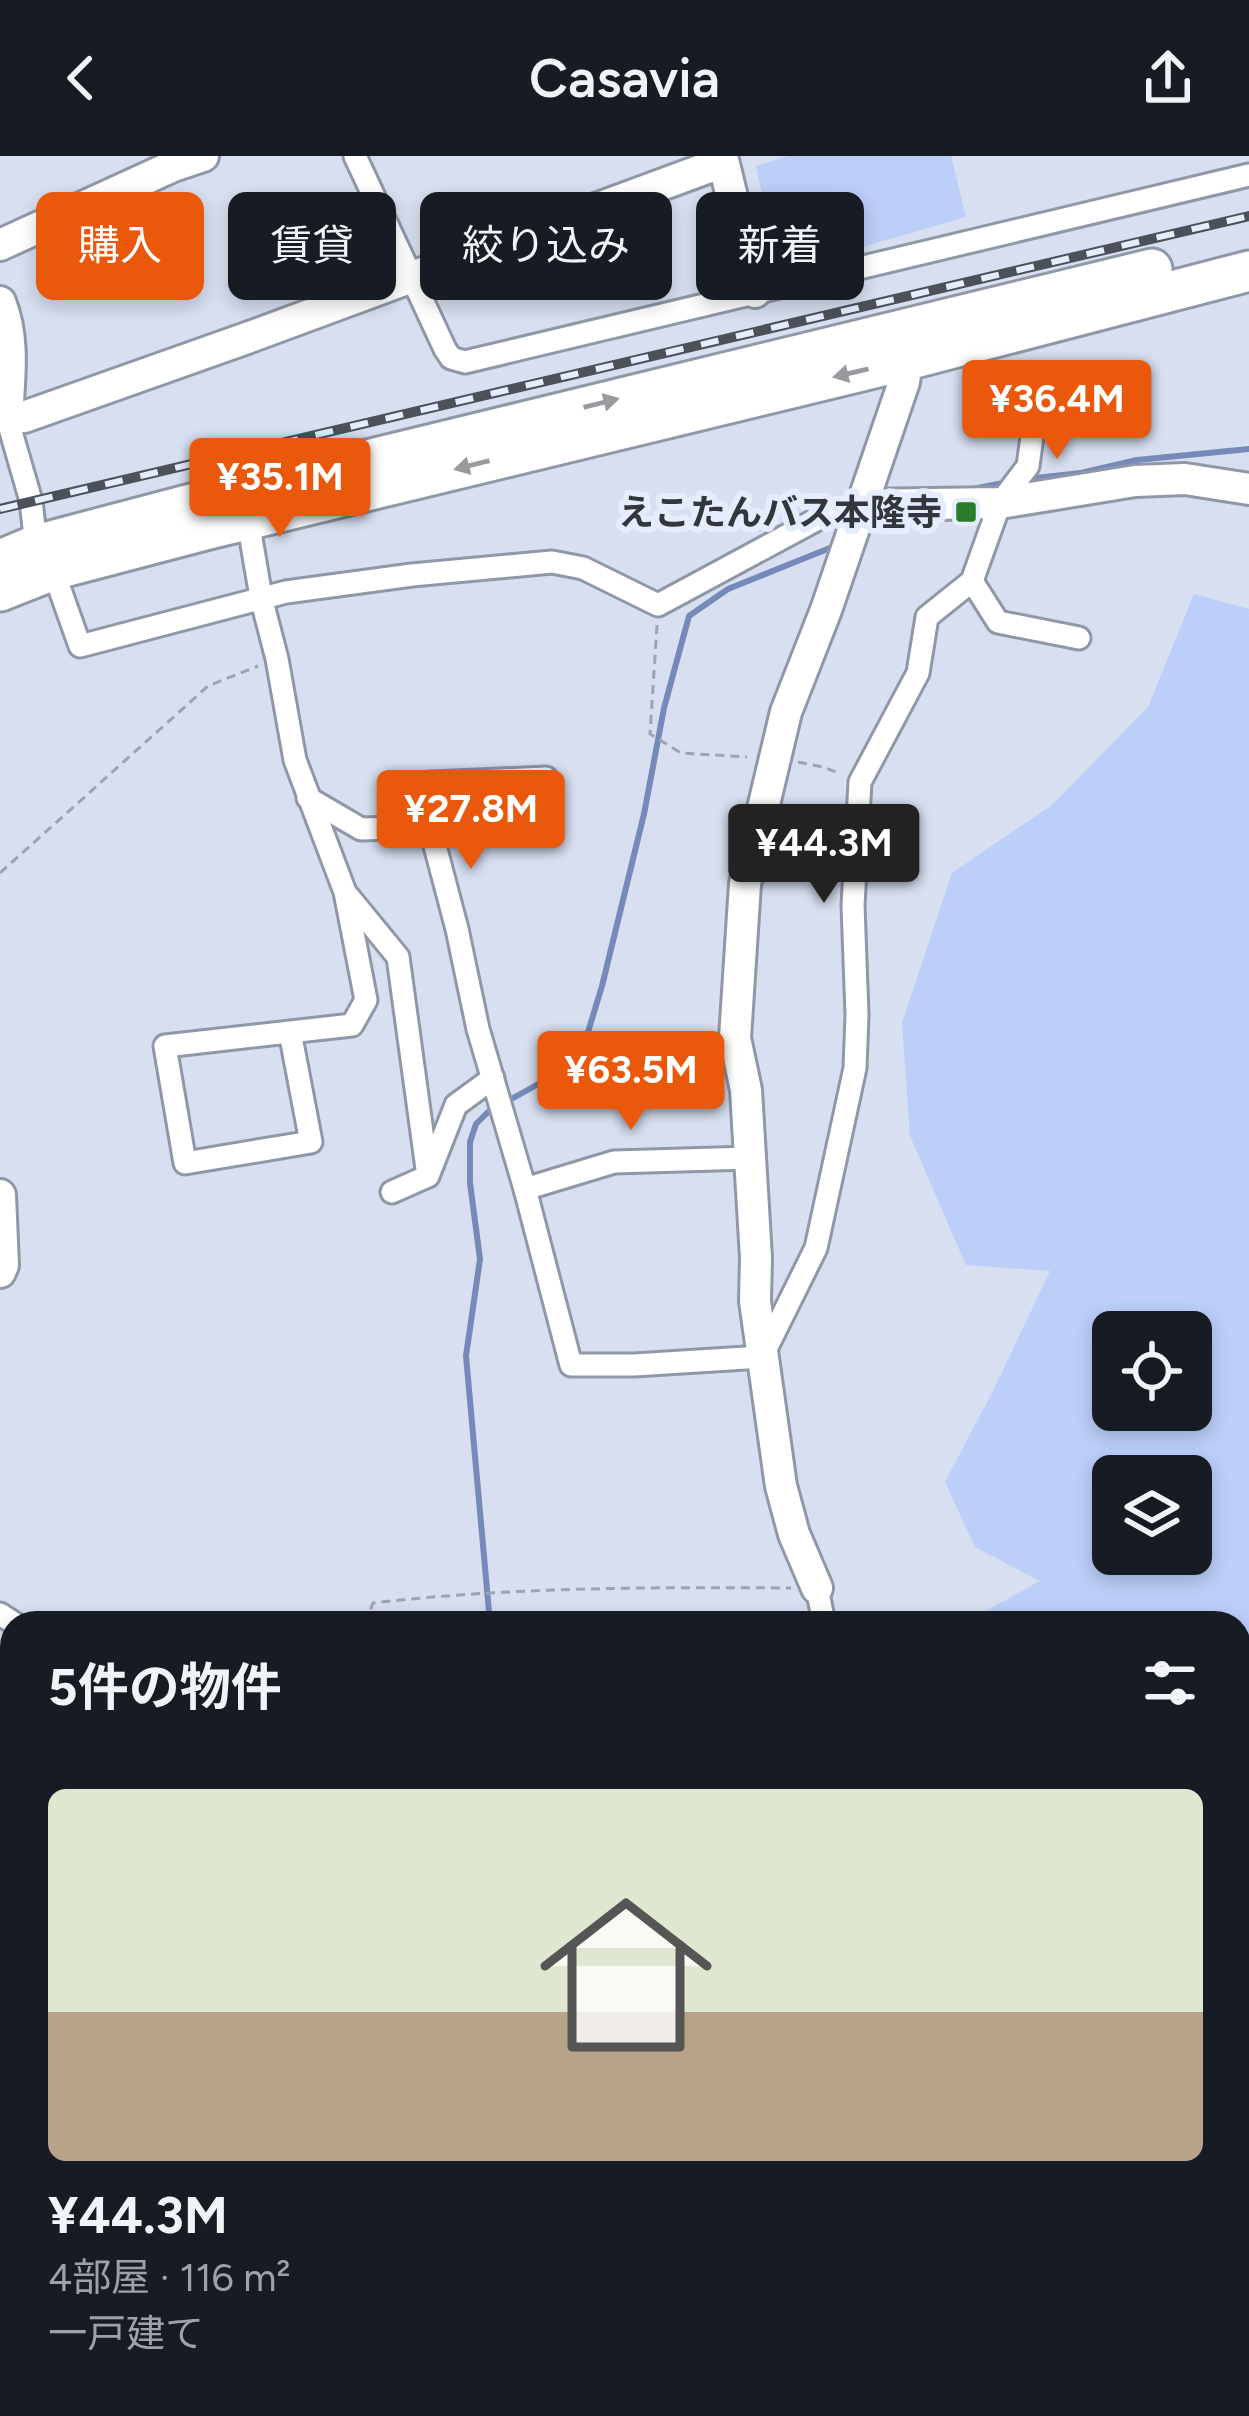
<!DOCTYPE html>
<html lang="ja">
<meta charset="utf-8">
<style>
:root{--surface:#171b24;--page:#20242c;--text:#f1f3f6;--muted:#9ea1a6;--line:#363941;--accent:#ea580c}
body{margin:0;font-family:Figtree,"Noto Sans JP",sans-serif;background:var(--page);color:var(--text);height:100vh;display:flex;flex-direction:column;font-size:45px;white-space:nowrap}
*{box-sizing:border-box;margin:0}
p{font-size:39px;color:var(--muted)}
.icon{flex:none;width:66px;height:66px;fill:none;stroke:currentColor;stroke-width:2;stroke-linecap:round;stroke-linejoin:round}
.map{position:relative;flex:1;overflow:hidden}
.details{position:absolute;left:0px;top:1455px;width:1251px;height:807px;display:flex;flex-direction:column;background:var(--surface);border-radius:36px 36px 0 0;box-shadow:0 6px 18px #0003}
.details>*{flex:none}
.banner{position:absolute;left:36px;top:36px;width:1179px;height:108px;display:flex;gap:24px}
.controls{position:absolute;left:1092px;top:1155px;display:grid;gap:24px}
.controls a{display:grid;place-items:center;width:120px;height:120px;border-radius:18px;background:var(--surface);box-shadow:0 6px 18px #0003;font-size:60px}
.price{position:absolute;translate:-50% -102px;padding:0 27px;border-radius:12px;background:var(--accent);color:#fff;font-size:39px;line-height:78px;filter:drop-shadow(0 3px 6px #0008)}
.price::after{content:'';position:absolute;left:50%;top:72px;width:36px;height:27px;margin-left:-18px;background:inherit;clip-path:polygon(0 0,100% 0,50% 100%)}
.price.current{background:#222;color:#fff}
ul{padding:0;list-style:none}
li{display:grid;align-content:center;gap:24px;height:636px;padding:0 48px}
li+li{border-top:3px solid var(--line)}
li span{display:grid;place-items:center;height:372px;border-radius:18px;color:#555}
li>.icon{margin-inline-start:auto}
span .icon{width:216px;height:216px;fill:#fffc;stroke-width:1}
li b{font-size:51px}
h2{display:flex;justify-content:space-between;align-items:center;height:144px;padding:0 48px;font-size:51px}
.chip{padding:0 42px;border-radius:18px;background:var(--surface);box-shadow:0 6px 18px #0003;font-size:42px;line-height:108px}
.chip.current{background:var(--accent);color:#fff}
header{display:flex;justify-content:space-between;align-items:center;height:156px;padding:0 48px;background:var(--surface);font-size:54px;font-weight:600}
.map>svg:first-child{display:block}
.green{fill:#bccff9;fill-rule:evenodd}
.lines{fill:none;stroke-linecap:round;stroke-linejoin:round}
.stream{stroke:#758ab9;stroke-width:6}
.street-casing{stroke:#9097a7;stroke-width:27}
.secondary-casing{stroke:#9097a7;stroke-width:36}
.highway-casing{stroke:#9097a7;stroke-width:45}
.path{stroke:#9da4b1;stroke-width:3;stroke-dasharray:9 6;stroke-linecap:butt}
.street{stroke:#fff;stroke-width:21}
.secondary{stroke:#fff;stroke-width:30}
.highway{stroke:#fff;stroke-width:39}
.rail-casing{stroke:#4c5058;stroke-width:10}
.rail{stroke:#e4ecfe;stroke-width:6;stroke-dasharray:18;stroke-linecap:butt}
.oneway{fill:#999a9e}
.poi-dot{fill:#297c29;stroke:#e4ecfe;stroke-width:4.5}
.labels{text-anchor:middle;stroke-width:12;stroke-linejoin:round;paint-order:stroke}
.poi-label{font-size:36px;font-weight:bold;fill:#33363d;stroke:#e4ecfe;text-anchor:end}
</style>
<header><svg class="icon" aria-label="back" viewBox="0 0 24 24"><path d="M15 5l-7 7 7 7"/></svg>Casavia<svg class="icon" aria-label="share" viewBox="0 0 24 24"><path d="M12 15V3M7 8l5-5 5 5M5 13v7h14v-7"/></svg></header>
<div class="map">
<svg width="1249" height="2260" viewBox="0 0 1249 2260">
<rect width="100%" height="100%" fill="#d7dff0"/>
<g class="green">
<polygon points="788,0 951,0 966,61 779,115 756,10"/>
<path d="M1194,438l55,15v1432l-10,-4v-414h-275l76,-42 -65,-34 -30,-65 49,-93 56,-118 -84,-6 -56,-129 -8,-113 50,-150 100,-68 96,-98zM1113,1176h78v78h-78zM1113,1320h78v78h-78z"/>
<polygon points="8,1748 12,1749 12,1998 0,1988 0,1755"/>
<polygon points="159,2250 403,2250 403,2260 166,2260"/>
</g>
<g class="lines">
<g class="stream">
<polyline points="1027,323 1081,317 1137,304 1249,293"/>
<polyline points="968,334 1008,326"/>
<polyline points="863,377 900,361"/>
<polyline points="490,1467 466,1200 480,1103 470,1027 470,986 476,968 488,956 551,921 581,899 602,830 644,658 664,552 689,460 728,433 835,390"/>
<polyline points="642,2250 654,2260"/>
</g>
<defs>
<g id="street">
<polyline points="355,0 445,193 451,202 465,206 1249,19"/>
<polyline points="7,262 31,345 36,389"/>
<polyline points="247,359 261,441 277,503 295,604 345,736 366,844 352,869 165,890 185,1007 311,986 290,876"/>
<polyline points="53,414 80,490 286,436 412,419 552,406 583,412 658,449 825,359 860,349"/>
<polyline points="972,425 998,466 1079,482"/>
<polyline points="308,642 361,673 427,671 434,686 457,773 478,873 525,1033 571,1209 634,1209 762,1201 816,1092 855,912 857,859 853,749 860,626 918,517 927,461 972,425 1000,347 1028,310 1034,266"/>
<polyline points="427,671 430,627 546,622"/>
<polyline points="348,740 398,801 428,1020"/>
<polyline points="525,1033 614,1006 750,1002"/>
<polyline points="392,1036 428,1020 456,949 493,922"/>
<polyline points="817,1432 824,1467"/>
<polyline points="0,1458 14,1467"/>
<polyline points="1239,2183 1249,2181"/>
<polyline points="474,2260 476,2250"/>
</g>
<g id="secondary">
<polyline points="722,0 755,136"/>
<polyline points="0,89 173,10 203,0"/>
<path d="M0,146c15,37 9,77 7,116l17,-1 223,-79 476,-176"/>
<polyline points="860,349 1000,347 1135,325 1185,323 1249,333"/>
<polyline points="0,1039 3,1109 0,1116"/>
<polyline points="817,1432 794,1378 781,1330 755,1145 756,1102 746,934 735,882 745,728 786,556 826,454 904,226 907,204 904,184"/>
<polyline points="0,1672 12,1675"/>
</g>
<g id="highway">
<polyline points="0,404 36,389 244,334 1152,113"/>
<polyline points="0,435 53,414 209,373 907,204 1249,115"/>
</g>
</defs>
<use href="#street" class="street-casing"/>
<use href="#secondary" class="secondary-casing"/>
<use href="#highway" class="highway-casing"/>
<g class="path">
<polyline points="657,469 650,578 681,597 747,601"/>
<polyline points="798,606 823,611 841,618"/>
<polyline points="0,717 208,530 258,510"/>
<path d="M365,1467l8,-20c139,-16 278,-16 418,-15"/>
<polyline points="1239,1874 1249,1879"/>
<polyline points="607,2250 620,2260"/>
<polyline points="928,2250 941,2260"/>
<polyline points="711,2260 719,2250"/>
</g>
<use href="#street" class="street"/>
<use href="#secondary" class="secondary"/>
<use href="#highway" class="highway"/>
<defs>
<polyline id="rail" points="0,353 1249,60"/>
</defs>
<use href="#rail" class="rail-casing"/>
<use href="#rail" class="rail"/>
</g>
<defs><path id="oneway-solid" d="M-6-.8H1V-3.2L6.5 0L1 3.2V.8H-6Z" transform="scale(3)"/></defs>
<g class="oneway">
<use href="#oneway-solid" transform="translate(851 217) rotate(167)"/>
<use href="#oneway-solid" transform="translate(601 247) rotate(-14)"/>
<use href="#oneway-solid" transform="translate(472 309) rotate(166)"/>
</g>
<rect class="poi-dot" x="954" y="344" width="24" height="24" rx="6"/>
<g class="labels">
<g class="poi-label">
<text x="942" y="369">えこたんバス本隆寺</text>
</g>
</g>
</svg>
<div class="controls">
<a><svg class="icon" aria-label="locate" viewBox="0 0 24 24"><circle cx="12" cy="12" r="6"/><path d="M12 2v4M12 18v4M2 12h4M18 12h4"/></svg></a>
<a><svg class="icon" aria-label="layers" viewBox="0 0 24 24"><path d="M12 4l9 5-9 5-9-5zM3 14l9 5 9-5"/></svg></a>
</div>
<b class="price" style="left:1057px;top:306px">¥36.4M</b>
<b class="price" style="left:280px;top:384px">¥35.1M</b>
<b class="price" style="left:471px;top:716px">¥27.8M</b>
<b class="price current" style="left:824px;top:750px">¥44.3M</b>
<b class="price" style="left:631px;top:977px">¥63.5M</b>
<div class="banner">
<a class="chip current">購入</a>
<a class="chip">賃貸</a>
<a class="chip">絞り込み</a>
<a class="chip">新着</a>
</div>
<section class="details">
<h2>5件の物件<svg class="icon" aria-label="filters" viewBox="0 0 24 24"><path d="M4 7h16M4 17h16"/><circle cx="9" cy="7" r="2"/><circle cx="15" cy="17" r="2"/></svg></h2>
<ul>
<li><span style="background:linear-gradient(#dfe7d0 60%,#b9a48a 0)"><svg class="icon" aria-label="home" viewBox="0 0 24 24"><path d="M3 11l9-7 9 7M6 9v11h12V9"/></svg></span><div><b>¥44.3M</b><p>4部屋 · 116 m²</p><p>一戸建て</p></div></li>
</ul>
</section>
</div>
